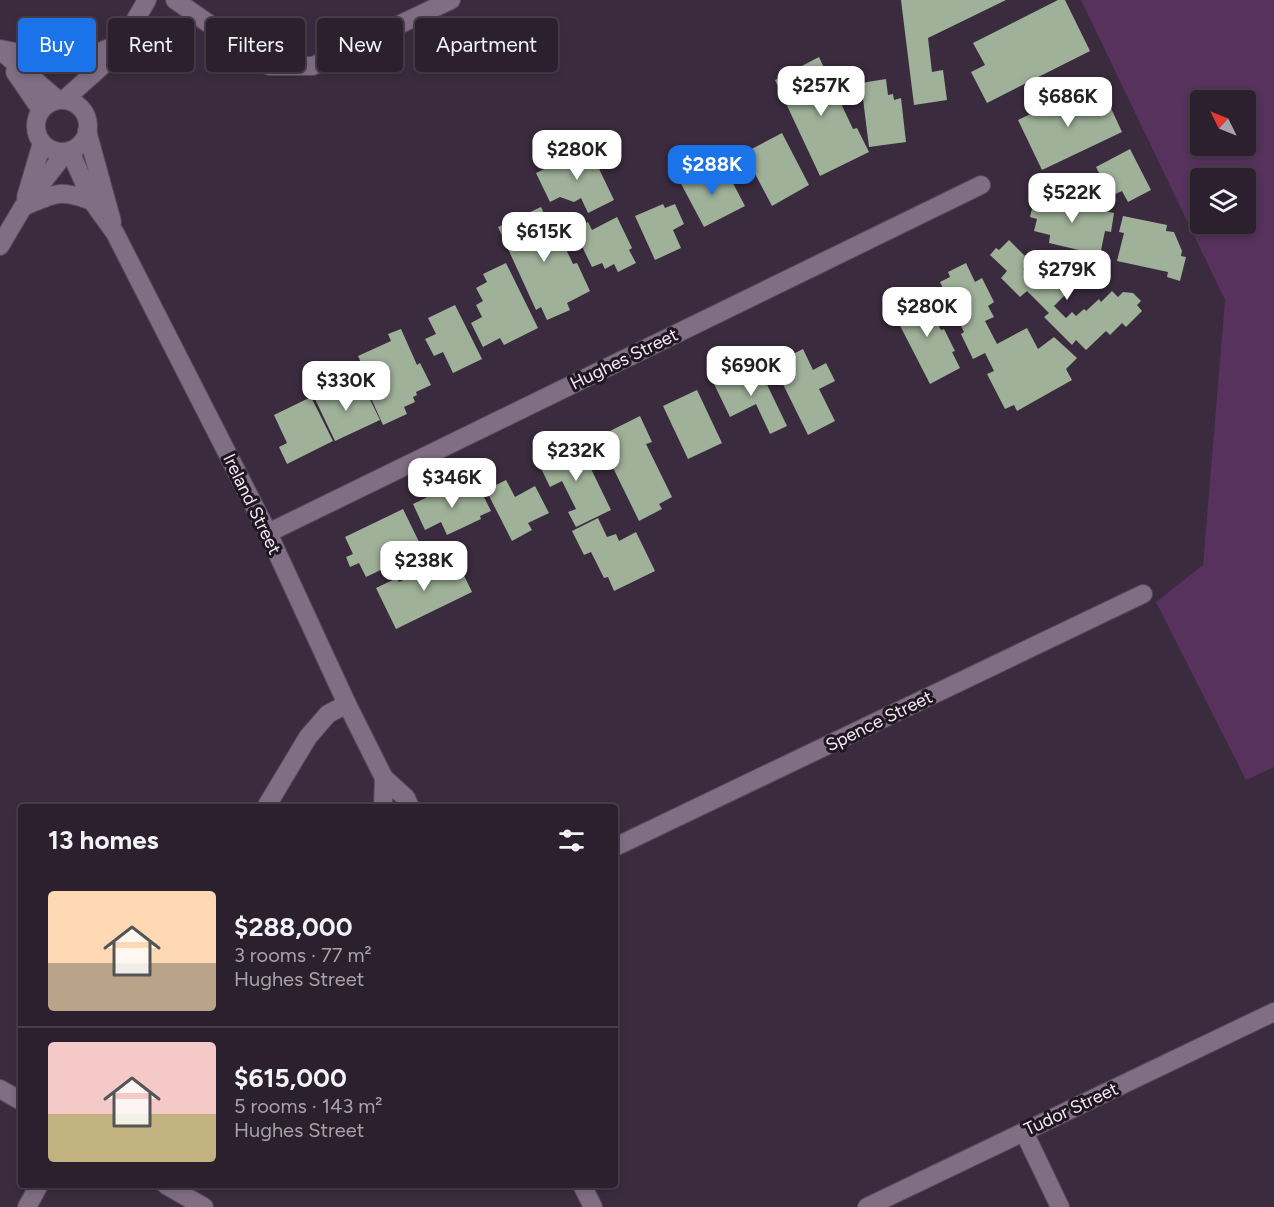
<!DOCTYPE html>
<meta charset="utf-8">
<style>
:root{--surface:#2c202e;--page:#382d3a;--text:#f1f3f6;--muted:#a6a3aa;--line:#483e4a;--accent:#1a73e8}
body{margin:0;font-family:Figtree,sans-serif;background:var(--page);color:var(--text);height:100vh;display:flex;flex-direction:column;font-size:22px;white-space:nowrap}
*{box-sizing:border-box;margin:0}
p{font-size:20px;color:var(--muted)}
.icon{flex:none;width:33px;height:33px;fill:none;stroke:currentColor;stroke-width:2;stroke-linecap:round;stroke-linejoin:round}
.map{position:relative;flex:1;overflow:hidden}
.details{position:absolute;left:18px;top:804px;width:600px;height:384px;display:flex;flex-direction:column;background:var(--surface);border-radius:6px;box-shadow:0 3px 9px #0003,0 0 0 2px var(--line)}
.details>*{flex:none}
.guide{position:absolute;left:18px;top:18px;width:600px;height:54px;display:flex;gap:12px}
.needle{width:39px;rotate:313deg}
.buttons{position:absolute;left:1190px;top:90px;display:grid;gap:12px}
.buttons a{display:grid;place-items:center;width:66px;height:66px;border-radius:6px;background:var(--surface);box-shadow:0 3px 9px #0003,0 0 0 2px var(--line);font-size:30px}
.price{position:absolute;translate:-50% -51px;padding:0 14px;border-radius:12px;background:#fff;color:#222;font-size:20px;line-height:39px;filter:drop-shadow(0 2px 3px #0008)}
.price::after{content:'';position:absolute;left:50%;top:36px;width:18px;height:14px;margin-left:-9px;background:inherit;clip-path:polygon(0 0,100% 0,50% 100%)}
.price.on{background:var(--accent);color:#fff}
ul{padding:0;list-style:none}
li{display:flex;align-items:center;gap:18px;height:150px;padding:0 30px}
li+li{border-top:2px solid var(--line)}
li span{display:grid;place-items:center;flex:none;width:168px;height:120px;border-radius:6px;color:#555}
li>.icon{margin-inline-start:auto}
span .icon{width:72px;height:72px;fill:#fffc;stroke-width:1}
li b{font-size:26px}
h2{display:flex;justify-content:space-between;align-items:center;height:72px;padding:0 30px;font-size:26px}
.tag{padding:0 21px;border-radius:6px;background:var(--surface);box-shadow:0 3px 9px #0003,0 0 0 2px var(--line);font-size:21px;line-height:54px}
.tag.on{background:var(--accent);color:#fff}
.map>svg:first-child{display:block}
.green{fill:#56325d;fill-rule:evenodd}
.building{fill:#9fb199}
.lines{fill:none;stroke-linecap:round;stroke-linejoin:round}
.minor-casing{stroke:#584a5a;stroke-width:20}
.minor{stroke:#806e84;stroke-width:18}
.labels{text-anchor:middle;stroke-width:6;stroke-linejoin:round;paint-order:stroke}
.street-label{font-size:18px;fill:#f3e8f4;stroke:#1e171f}
</style>
<div class="map">
<svg width="1274" height="1207" viewBox="0 0 1274 1207">
<rect width="100%" height="100%" fill="#3b2b3e"/>
<path class="green" d="M1081,0h193v767l-28,13 -90,-178 47,-37 22,-265zM1200,100h45v46h-45zM1200,178h45v46h-45z"/>
<g class="building">
<polygon points="901,0 1006,0 928,38 932,72 943,70 947,100 914,105"/>
<polygon points="1058,0 1065,0 1090,51 987,103 971,72 985,65 973,43"/>
<polygon points="819,57 853,129 857,128 869,152 820,176 775,80"/>
<polygon points="886,79 888,95 893,94 894,100 901,98 906,142 869,147 861,83"/>
<polygon points="1084,88 1096,112 1110,106 1122,132 1042,170 1018,120"/>
<polygon points="782,133 809,185 772,206 744,153"/>
<polygon points="589,148 614,200 588,213 581,198 574,202 560,197 550,202 536,173"/>
<polygon points="1130,149 1151,190 1128,202 1122,191 1111,196 1096,167"/>
<polygon points="694,169 702,183 726,170 745,206 704,227 678,178"/>
<polygon points="1035,196 1114,213 1111,232 1105,231 1100,255 1049,243 1050,235 1034,231 1037,219 1030,217"/>
<polygon points="663,204 665,208 675,204 684,224 673,230 681,248 655,260 635,216"/>
<polygon points="541,207 552,230 556,228 573,264 577,263 590,291 567,303 570,310 547,320 541,307 536,310 498,227"/>
<polygon points="1123,216 1167,225 1166,231 1174,232 1182,251 1181,256 1186,257 1180,281 1167,277 1168,272 1117,261 1124,233 1119,232"/>
<polygon points="617,217 632,248 629,250 636,263 618,272 614,264 605,269 602,263 592,267 574,230 588,222 592,230"/>
<polygon points="1009,240 1031,262 1023,269 1035,281 1043,274 1053,284 1059,278 1071,289 1054,306 1066,318 1072,312 1076,316 1084,309 1086,311 1099,299 1101,302 1112,291 1118,297 1123,292 1133,293 1141,301 1137,305 1142,311 1126,327 1122,323 1110,335 1106,331 1086,350 1076,340 1072,345 1044,317 1049,313 1027,291 1020,297 1001,278 1007,271 990,255 996,248 999,250"/>
<polygon points="506,263 538,328 504,345 500,338 483,347 471,323 482,317 476,305 483,301 476,288 487,282 483,274"/>
<polygon points="966,263 975,282 982,278 994,302 988,306 994,317 985,321 997,344 1027,328 1038,349 1054,337 1077,358 1066,369 1072,380 1017,411 1014,405 1005,409 987,374 994,371 985,353 973,359 961,334 964,332 940,282 950,277 948,272"/>
<polygon points="927,293 939,316 935,319 941,330 944,329 955,351 952,352 960,368 930,384 892,310"/>
<polygon points="455,305 482,359 453,373 443,352 434,356 425,339 436,334 428,318"/>
<polygon points="401,329 417,365 420,363 431,385 416,392 417,395 413,397 415,402 404,407 407,414 383,425 370,396 376,394 358,356 391,341 388,334"/>
<polygon points="803,349 813,370 826,363 835,381 819,389 835,421 808,435 773,364"/>
<polygon points="757,364 787,426 770,434 756,404 730,417 714,384"/>
<polygon points="334,387 341,400 365,389 380,420 335,441 314,397"/>
<polygon points="697,390 722,443 688,459 663,406"/>
<polygon points="311,397 333,441 287,464 279,447 287,443 274,415"/>
<polygon points="640,416 652,442 646,444 672,497 659,504 662,509 639,521 598,437"/>
<polygon points="577,440 611,510 576,527 568,512 576,509 562,481 550,487 537,460"/>
<polygon points="506,480 515,497 535,486 549,513 528,523 532,530 512,541 486,490"/>
<polygon points="452,485 456,493 467,488 470,494 480,489 491,511 480,516 481,519 447,535 441,522 425,530 413,504"/>
<polygon points="403,509 423,550 366,577 359,563 350,567 346,557 353,554 345,537"/>
<polygon points="598,518 607,537 616,534 619,541 636,532 655,571 614,591 608,577 604,578 591,552 584,555 572,531"/>
<polygon points="454,555 472,592 396,629 376,588 397,578 399,582"/>
</g>
<g class="lines">
<defs>
<g id="minor">
<polyline points="175,0 269,66 313,66 451,0"/>
<polyline points="0,49 72,63 119,44"/>
<polyline points="0,50 58,100"/>
<polyline points="15,72 41,110"/>
<polyline points="65,99 103,65 122,43 147,0"/>
<circle cx="62" cy="126" r="26"/>
<polyline points="87,131 112,222"/>
<polyline points="70,151 92,201 115,233 268,533 347,704 384,778 406,798 410,807"/>
<polyline points="26,197 42,143"/>
<path d="M25,206c30,-13 35,-17 67,-5"/>
<polyline points="0,246 23,207 66,152"/>
<polyline points="268,533 981,185"/>
<polyline points="266,807 308,737 328,714 347,704"/>
<polyline points="383,807 384,778"/>
<polyline points="615,847 1143,594"/>
<polyline points="0,1089 21,1101"/>
<polyline points="1024,1132 1060,1207"/>
<polyline points="166,1185 204,1207"/>
<polyline points="582,1185 593,1207"/>
<polyline points="27,1207 39,1185"/>
<polyline points="867,1207 1274,1012"/>
</g>
</defs>
<use href="#minor" class="minor-casing"/>
<use href="#minor" class="minor"/>
</g>
<g class="labels">
<g class="street-label">
<text transform="translate(624 359) rotate(-26)" y="6">Hughes Street</text>
<text transform="translate(252 504) rotate(64)" y="6">Ireland Street</text>
<text transform="translate(879 721) rotate(-26)" y="6">Spence Street</text>
<text transform="translate(1071 1109) rotate(-25)" y="6">Tudor Street</text>
</g>
</g>
</svg>
<div class="buttons">
<a><svg class="needle" viewBox="-14 -14 28 28"><path d="M0-13l5 13h-10z" fill="#e53935"/><path d="M0 13l5-13h-10z" fill="#a6a3aa"/></svg></a>
<a><svg class="icon" aria-label="layers" viewBox="0 0 24 24"><path d="M12 4l9 5-9 5-9-5zM3 14l9 5 9-5"/></svg></a>
</div>
<b class="price" style="left:821px;top:117px">$257K</b>
<b class="price" style="left:1068px;top:128px">$686K</b>
<b class="price" style="left:577px;top:181px">$280K</b>
<b class="price on" style="left:712px;top:196px">$288K</b>
<b class="price" style="left:1072px;top:224px">$522K</b>
<b class="price" style="left:544px;top:263px">$615K</b>
<b class="price" style="left:1067px;top:301px">$279K</b>
<b class="price" style="left:927px;top:338px">$280K</b>
<b class="price" style="left:751px;top:397px">$690K</b>
<b class="price" style="left:346px;top:412px">$330K</b>
<b class="price" style="left:576px;top:482px">$232K</b>
<b class="price" style="left:452px;top:509px">$346K</b>
<b class="price" style="left:424px;top:592px">$238K</b>
<div class="guide">
<a class="tag on">Buy</a>
<a class="tag">Rent</a>
<a class="tag">Filters</a>
<a class="tag">New</a>
<a class="tag">Apartment</a>
</div>
<section class="details">
<h2>13 homes<svg class="icon" aria-label="filters" viewBox="0 0 24 24"><path d="M4 7h16M4 17h16"/><circle cx="9" cy="7" r="2"/><circle cx="15" cy="17" r="2"/></svg></h2>
<ul>
<li><span style="background:linear-gradient(#ffd9b3 60%,#b9a48a 0)"><svg class="icon" aria-label="home" viewBox="0 0 24 24"><path d="M3 11l9-7 9 7M6 9v11h12V9"/></svg></span><div><b>$288,000</b><p>3 rooms · 77 m²</p><p>Hughes Street</p></div></li>
<li><span style="background:linear-gradient(#f6c9c9 60%,#c2b280 0)"><svg class="icon" aria-label="home" viewBox="0 0 24 24"><path d="M3 11l9-7 9 7M6 9v11h12V9"/></svg></span><div><b>$615,000</b><p>5 rooms · 143 m²</p><p>Hughes Street</p></div></li>
</ul>
</section>
</div>
